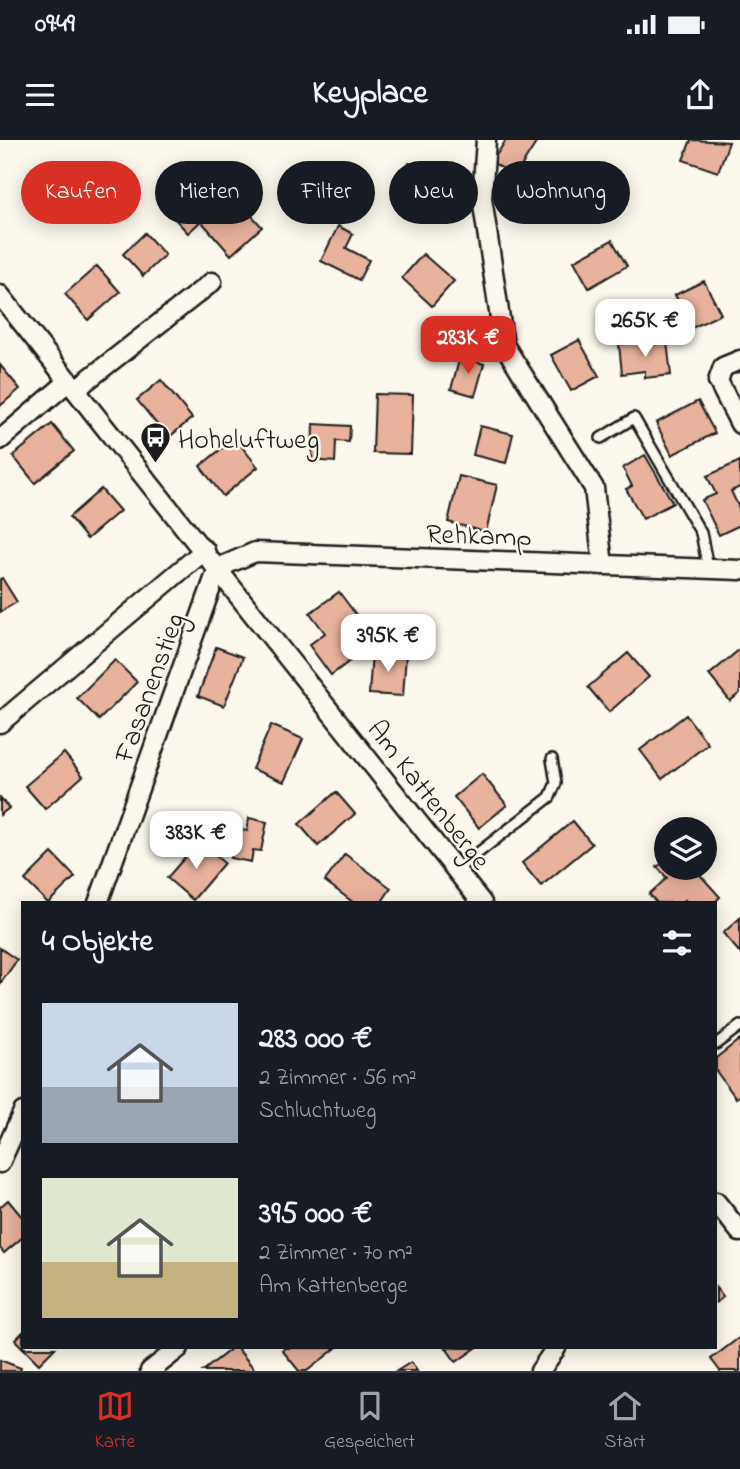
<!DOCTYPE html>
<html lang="de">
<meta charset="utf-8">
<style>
:root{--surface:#171b24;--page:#20242c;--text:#f1f3f6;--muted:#9ea1a6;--line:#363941;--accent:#d93025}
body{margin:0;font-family:"Indie Flower",sans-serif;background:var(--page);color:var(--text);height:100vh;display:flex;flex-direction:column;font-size:26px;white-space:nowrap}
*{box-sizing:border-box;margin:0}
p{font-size:23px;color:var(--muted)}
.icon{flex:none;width:38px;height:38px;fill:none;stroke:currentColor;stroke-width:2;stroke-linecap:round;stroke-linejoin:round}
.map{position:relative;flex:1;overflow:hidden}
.drawer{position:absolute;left:21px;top:761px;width:696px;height:448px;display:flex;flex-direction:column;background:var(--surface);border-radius:0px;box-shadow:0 4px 18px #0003}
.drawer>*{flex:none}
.hud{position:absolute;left:21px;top:21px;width:698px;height:63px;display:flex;gap:14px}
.tools{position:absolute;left:654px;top:677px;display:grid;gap:14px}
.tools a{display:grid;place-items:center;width:63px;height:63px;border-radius:50%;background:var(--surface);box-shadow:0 4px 18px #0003;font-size:35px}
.price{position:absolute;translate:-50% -60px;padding:0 16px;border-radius:14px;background:#fff;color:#222;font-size:23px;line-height:46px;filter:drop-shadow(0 2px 4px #0008)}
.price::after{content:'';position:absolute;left:50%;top:42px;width:21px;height:16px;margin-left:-10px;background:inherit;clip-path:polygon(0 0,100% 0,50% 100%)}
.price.active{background:var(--accent);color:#fff}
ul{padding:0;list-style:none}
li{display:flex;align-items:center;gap:21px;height:175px;padding:0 21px}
li span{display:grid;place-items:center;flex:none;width:196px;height:140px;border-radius:0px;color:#555}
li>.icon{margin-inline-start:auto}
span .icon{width:84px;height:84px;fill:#fffc;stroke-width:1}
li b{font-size:30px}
h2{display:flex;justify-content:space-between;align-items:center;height:84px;padding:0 21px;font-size:30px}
.chip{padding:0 24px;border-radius:32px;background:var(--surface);box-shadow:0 4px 18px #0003;font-size:24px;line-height:63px}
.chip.active{background:var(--accent);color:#fff}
.status{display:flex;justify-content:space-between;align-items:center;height:49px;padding:0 35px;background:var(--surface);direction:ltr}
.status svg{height:19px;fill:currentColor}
header{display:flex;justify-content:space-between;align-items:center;height:91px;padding:0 21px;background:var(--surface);font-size:32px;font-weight:700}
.tabs{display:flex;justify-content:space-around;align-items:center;height:98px;border-top:2px solid var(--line);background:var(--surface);font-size:19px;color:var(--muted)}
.tabs a{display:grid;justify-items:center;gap:4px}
.tabs .active{color:var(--accent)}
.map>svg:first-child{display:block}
.building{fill:#e8b29c;stroke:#1c1c1c;stroke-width:2}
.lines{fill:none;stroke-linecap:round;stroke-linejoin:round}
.service-casing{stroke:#1c1c1c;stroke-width:14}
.minor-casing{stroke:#1c1c1c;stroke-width:23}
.service{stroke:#fbf7ec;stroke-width:9}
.minor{stroke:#fbf7ec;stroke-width:18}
.labels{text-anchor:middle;stroke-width:5;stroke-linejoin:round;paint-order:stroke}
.poi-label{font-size:28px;fill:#1c1c1c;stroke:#fbf7ec;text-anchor:start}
.street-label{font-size:28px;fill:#1c1c1c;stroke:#fbf7ec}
</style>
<div class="status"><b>09:49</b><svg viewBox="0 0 49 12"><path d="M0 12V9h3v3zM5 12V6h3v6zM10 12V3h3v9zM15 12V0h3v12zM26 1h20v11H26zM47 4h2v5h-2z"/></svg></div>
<header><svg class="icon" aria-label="menu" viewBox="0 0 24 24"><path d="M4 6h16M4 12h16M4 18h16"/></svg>Keyplace<svg class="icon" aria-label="share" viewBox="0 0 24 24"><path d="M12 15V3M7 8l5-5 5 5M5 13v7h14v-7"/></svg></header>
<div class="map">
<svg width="740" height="1231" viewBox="0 0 740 1231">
<rect width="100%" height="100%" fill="#fbf7ec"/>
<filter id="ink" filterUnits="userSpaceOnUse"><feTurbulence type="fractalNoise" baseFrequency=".0143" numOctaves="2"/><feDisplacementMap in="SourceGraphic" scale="14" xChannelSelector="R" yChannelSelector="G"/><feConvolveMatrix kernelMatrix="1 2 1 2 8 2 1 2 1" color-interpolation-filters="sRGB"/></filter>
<g filter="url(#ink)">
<g class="building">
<polygon points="506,0 538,0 515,36 492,22"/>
<polygon points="691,0 729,2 718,32 683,20"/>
<polygon points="409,23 448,40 438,63 399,46"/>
<polygon points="88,28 103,43 89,57 74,42"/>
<polygon points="222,42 262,87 231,115 201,81 188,93 173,77 194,58 199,63"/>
<polygon points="338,86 353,94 346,108 369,120 359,140 321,121"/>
<polygon points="145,93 165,115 143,136 123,114"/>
<polygon points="612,100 627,126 589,148 574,121"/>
<polygon points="423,114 454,141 432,166 402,138"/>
<polygon points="97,126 120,152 88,180 65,154"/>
<polygon points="704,141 721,174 692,188 675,155"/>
<polygon points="579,200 599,236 571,251 551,215"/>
<polygon points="643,201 643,205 667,202 671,235 645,238 645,231 622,234 619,204"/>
<polygon points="460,217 484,224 475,256 451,249"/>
<polygon points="0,225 20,249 0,266"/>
<polygon points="161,240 192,278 168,298 137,260"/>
<polygon points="375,254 413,255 411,314 373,313"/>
<polygon points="698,261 715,293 672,315 656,283"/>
<polygon points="52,284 74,311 35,343 13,316"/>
<polygon points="313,284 350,286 349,302 336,301 335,322 312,320"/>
<polygon points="480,286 513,294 506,323 473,315"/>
<polygon points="235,298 258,327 223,356 200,326"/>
<polygon points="645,315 673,363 643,379 626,349 632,346 623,328"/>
<polygon points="740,321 740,347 731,351 740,370 740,385 719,395 702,360 716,354 707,336"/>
<polygon points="459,336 497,345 486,392 448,382"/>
<polygon points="101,349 120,371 87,399 69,377"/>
<polygon points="2,438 17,462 0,472 0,439"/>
<polygon points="339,452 357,476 354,518 331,535 309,505 325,493 310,473"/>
<polygon points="216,507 243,517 224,566 198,556"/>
<polygon points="740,509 740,553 730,561 709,535"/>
<polygon points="372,513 406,515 403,556 369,554"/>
<polygon points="628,513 649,537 609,572 588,547"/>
<polygon points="115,520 137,542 99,580 77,558"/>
<polygon points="686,575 708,604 662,639 640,610"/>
<polygon points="271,585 303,599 284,642 252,629"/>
<polygon points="64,613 83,636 45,669 25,646"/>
<polygon points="482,634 507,665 479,688 454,657"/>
<polygon points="336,652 355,674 318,706 299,684"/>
<polygon points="0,658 9,668 0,675"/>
<polygon points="249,678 267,682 261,711 253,710 251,722 230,718 236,688 247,691"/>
<polygon points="573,681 592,704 541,746 522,723"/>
<polygon points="199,701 224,723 193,760 167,738"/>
<polygon points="52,713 75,737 48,763 25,740"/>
<polygon points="345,714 391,748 381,763 354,763 325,741"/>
<polygon points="667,719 667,728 694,728 720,757 714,763 688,763 685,760 682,763 657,763 649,754 667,738 657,727"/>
<polygon points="740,778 740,813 723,793"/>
<polygon points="0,808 17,820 0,844"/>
<polygon points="740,899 740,955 736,958 716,931 716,918"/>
<polygon points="8,1060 23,1078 23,1097 4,1113 0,1108 0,1067"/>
<polygon points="716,1148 723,1157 716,1163"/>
<polygon points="23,1192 23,1208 55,1208 39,1224 15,1200"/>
<polygon points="740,1197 740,1231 720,1231 711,1219"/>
<polygon points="232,1208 237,1208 256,1231 203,1231"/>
<polygon points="285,1208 336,1208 307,1231 299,1231 282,1210"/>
<polygon points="446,1208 476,1208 456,1222"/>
<polygon points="0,1220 21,1228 20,1231 0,1231"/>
<polygon points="411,1222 417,1231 397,1231"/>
</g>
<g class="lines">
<defs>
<g id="service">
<polyline points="601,298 634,278 701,393 708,428"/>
<polyline points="456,730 550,657 556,643 552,619"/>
<polyline points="716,904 740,886"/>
</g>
<g id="minor">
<polyline points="486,0 482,58 504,205 594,348 603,425"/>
<polyline points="0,155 482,763"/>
<polyline points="740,220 723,227 718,241 740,284"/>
<polyline points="76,249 212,142"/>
<polyline points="0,300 69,241"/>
<polyline points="0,583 205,410"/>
<polyline points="98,763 218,428 255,412 740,430"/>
<polyline points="0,1023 23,972"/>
<polyline points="716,1062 740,1092"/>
<polyline points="150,1231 179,1208"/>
<polyline points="540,1231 556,1208"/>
</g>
</defs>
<use href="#service" class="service-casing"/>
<use href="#minor" class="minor-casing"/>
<use href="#service" class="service"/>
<use href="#minor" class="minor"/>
</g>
</g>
<defs>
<symbol id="bus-pin" viewBox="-11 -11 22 30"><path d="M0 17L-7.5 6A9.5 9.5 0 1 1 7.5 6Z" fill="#1c1c1c" stroke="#fbf7ec"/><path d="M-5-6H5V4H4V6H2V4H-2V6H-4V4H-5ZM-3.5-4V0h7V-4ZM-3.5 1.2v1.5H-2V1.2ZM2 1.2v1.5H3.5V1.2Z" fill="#fff"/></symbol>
</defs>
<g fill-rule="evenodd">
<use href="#bus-pin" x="138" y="280" width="35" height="47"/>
</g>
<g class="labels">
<g class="poi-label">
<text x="178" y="308">Hoheluftweg</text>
</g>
<g class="street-label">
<text transform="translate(479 394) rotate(2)" y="10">Rehkamp</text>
<text transform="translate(148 547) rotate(-70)" y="10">Fasanenstieg</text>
<text transform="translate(430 654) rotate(52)" y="10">Am Kattenberge</text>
</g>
</g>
</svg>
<div class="tools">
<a><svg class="icon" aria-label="layers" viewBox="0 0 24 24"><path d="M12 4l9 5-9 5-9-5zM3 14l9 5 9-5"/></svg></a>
</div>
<b class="price" style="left:645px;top:219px">265K €</b>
<b class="price active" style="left:468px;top:236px">283K €</b>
<b class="price" style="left:388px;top:534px">395K €</b>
<b class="price" style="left:196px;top:731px">383K €</b>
<div class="hud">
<a class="chip active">Kaufen</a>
<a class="chip">Mieten</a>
<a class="chip">Filter</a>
<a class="chip">Neu</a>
<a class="chip">Wohnung</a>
</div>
<section class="drawer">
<h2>4 Objekte<svg class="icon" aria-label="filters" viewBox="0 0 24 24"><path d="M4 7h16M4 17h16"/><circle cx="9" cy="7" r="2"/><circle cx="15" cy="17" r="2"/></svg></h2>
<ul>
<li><span style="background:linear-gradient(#c9d6e8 60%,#9aa5b1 0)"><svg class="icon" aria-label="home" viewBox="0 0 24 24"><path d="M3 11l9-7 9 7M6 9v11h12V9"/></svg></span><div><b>283 000 €</b><p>2 Zimmer · 56 m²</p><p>Schluchtweg</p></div></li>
<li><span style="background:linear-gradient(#dfe7d0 60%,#c2b280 0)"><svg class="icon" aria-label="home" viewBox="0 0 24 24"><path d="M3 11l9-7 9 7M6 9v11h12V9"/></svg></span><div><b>395 000 €</b><p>2 Zimmer · 70 m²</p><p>Am Kattenberge</p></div></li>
</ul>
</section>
</div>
<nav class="tabs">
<a class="active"><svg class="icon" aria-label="map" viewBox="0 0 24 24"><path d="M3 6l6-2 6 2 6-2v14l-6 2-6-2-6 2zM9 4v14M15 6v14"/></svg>Karte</a>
<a><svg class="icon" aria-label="saved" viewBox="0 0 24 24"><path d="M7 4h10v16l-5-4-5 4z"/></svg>Gespeichert</a>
<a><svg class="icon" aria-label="home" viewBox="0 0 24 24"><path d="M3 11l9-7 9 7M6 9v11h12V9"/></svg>Start</a>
</nav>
